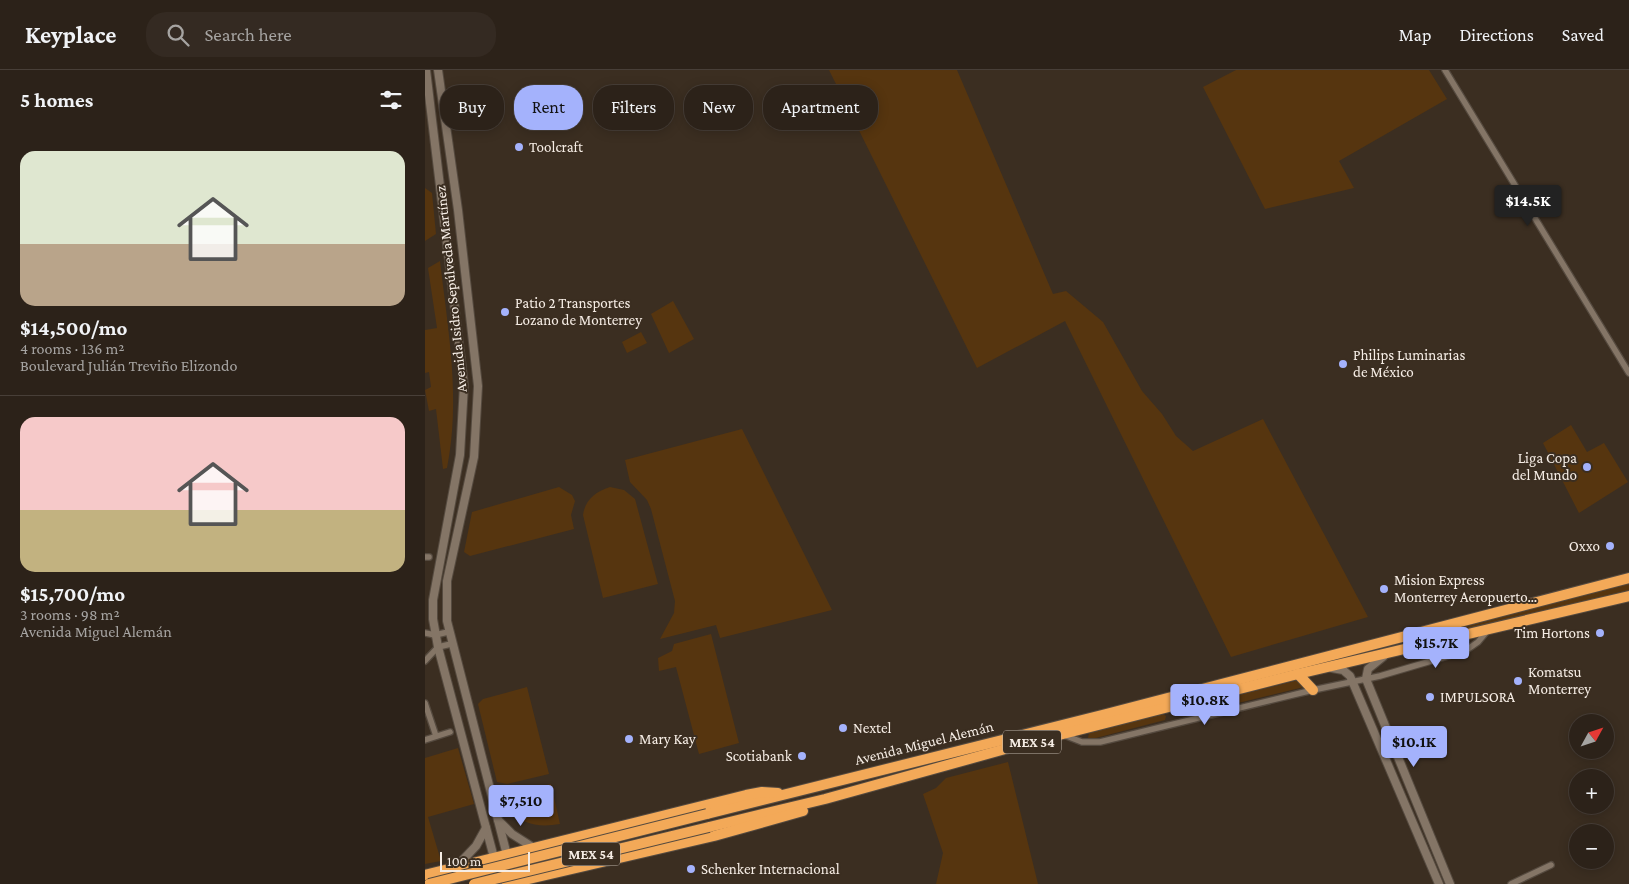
<!DOCTYPE html>
<meta charset="utf-8">
<style>
:root{--surface:#2c2219;--page:#342a22;--text:#f1f3f6;--muted:#a6a4a2;--line:#483f38;--accent:#a4b2fc}
body{margin:0;font-family:"Crimson Pro",serif;background:var(--page);color:var(--text);height:100vh;display:flex;flex-direction:column;font-size:19px;white-space:nowrap}
*{box-sizing:border-box;margin:0}
p{font-size:16px;color:var(--muted)}
.icon{flex:none;width:28px;height:28px;fill:none;stroke:currentColor;stroke-width:2;stroke-linecap:round;stroke-linejoin:round}
.map{position:relative;flex:1;overflow:hidden}
.details{display:flex;flex-direction:column;background:var(--surface);width:425px}
.details>*{flex:none}
.banner{position:absolute;left:15px;top:15px;width:475px;height:45px;display:flex;gap:10px}
.needle{width:32px;rotate:50deg}
.controls{position:absolute;left:1144px;top:644px;display:grid;gap:10px}
.controls a{display:grid;place-items:center;width:45px;height:45px;border-radius:50%;background:var(--surface);box-shadow:0 2px 12px #0003,0 0 0 1px var(--line);font-size:25px}
.scale{position:absolute;left:15px;bottom:12px;width:90px;box-sizing:border-box;padding-left:5px;border:2px solid #f6ede5;border-top:0;font-size:14px;line-height:18px;white-space:nowrap;color:#f6ede5;-webkit-text-stroke:4px #3b2e21;paint-order:stroke}
.price{position:absolute;translate:-50% -42px;padding:0 11px;border-radius:5px;background:var(--accent);color:#111;font-size:16px;line-height:32px;filter:drop-shadow(0 1px 2px #0008)}
.price::after{content:'';position:absolute;left:50%;top:30px;width:15px;height:11px;margin-left:-8px;background:inherit;clip-path:polygon(0 0,100% 0,50% 100%)}
.price.selected{background:#222;color:#fff}
ul{padding:0;list-style:none}
li{display:grid;align-content:center;gap:10px;height:265px;padding:0 20px}
li+li{border-top:1px solid var(--line)}
li span{display:grid;place-items:center;height:155px;border-radius:15px;color:#555}
li>.icon{margin-inline-start:auto}
span .icon{width:90px;height:90px;fill:#fffc;stroke-width:1}
li b{font-size:21px}
h2{display:flex;justify-content:space-between;align-items:center;height:60px;padding:0 20px;font-size:21px}
.pill{padding:0 18px;border-radius:20px;background:var(--surface);box-shadow:0 2px 12px #0003,0 0 0 1px var(--line);font-size:18px;line-height:45px}
.pill.selected{background:var(--accent);color:#111}
header{display:flex;align-items:center;gap:30px;box-sizing:border-box;height:70px;padding:0 25px;background:var(--surface);border-bottom:1px solid var(--line)}
header strong{font-size:24px}
nav{display:flex;gap:28px;margin-inline-start:auto;font-size:18px}
.search{width:350px;height:45px;background:var(--page);display:flex;align-items:center;gap:12px;box-sizing:border-box;padding:0 18px;border-radius:20px;color:var(--muted);font-size:19px}
main{display:flex;flex:1;min-height:0}
.map>svg:first-child{display:block}
.grass{fill:#56350f}
.lines{fill:none;stroke-linecap:round;stroke-linejoin:round}
.street-casing{stroke:#554a3f;stroke-width:8}
.secondary-casing{stroke:#554a3f;stroke-width:10}
.highway-casing{stroke:#554a3f;stroke-width:12}
.street{stroke:#847566;stroke-width:5.5}
.secondary{stroke:#847566;stroke-width:8}
.highway{stroke:#f3a958;stroke-width:10}
.highway-bridge-casing{stroke:#554a3f;stroke-width:12;stroke-linecap:butt}
.highway-bridge{stroke:#f3a958;stroke-width:10}
.poi-dot{fill:#a4b2fc;stroke:#3b2e21;stroke-width:2}
.labels{text-anchor:middle;stroke-width:4;stroke-linejoin:round;paint-order:stroke}
.shield{fill:#3b2e21;stroke:#beb4aa;stroke-width:1}
.shield-label{font-size:14px;font-weight:bold;fill:#f6ede5}
.poi-label{font-size:15px;fill:#f6ede5;stroke:#3b2e21;text-anchor:start}
.street-label{font-size:15px;fill:#f6ede5;stroke:#3b2e21}
</style>
<header>
<strong>Keyplace</strong>
<div class="search"><svg class="icon" aria-label="search" viewBox="0 0 24 24"><circle cx="10" cy="10" r="6"/><path d="M15 15l6 6"/></svg>Search here</div>
<nav><a>Map</a><a>Directions</a><a>Saved</a></nav>
</header>
<main>
<section class="details">
<h2>5 homes<svg class="icon" aria-label="filters" viewBox="0 0 24 24"><path d="M4 7h16M4 17h16"/><circle cx="9" cy="7" r="2"/><circle cx="15" cy="17" r="2"/></svg></h2>
<ul>
<li><span style="background:linear-gradient(#dfe7d0 60%,#b9a48a 0)"><svg class="icon" aria-label="home" viewBox="0 0 24 24"><path d="M3 11l9-7 9 7M6 9v11h12V9"/></svg></span><div><b>$14,500/mo</b><p>4 rooms · 136 m²</p><p>Boulevard Julián Treviño Elizondo</p></div></li>
<li><span style="background:linear-gradient(#f6c9c9 60%,#c2b280 0)"><svg class="icon" aria-label="home" viewBox="0 0 24 24"><path d="M3 11l9-7 9 7M6 9v11h12V9"/></svg></span><div><b>$15,700/mo</b><p>3 rooms · 98 m²</p><p>Avenida Miguel Alemán</p></div></li>
</ul>
</section>
<div class="map">
<svg width="1204" height="814" viewBox="0 0 1204 814">
<rect width="100%" height="100%" fill="#3b2e21"/>
<g class="grass">
<polygon points="404,0 532,0 628,224 641,221 678,252 717,321 737,344 751,366 768,381 838,349 943,547 806,587 640,251 552,298"/>
<polygon points="811,0 1004,0 1022,29 914,91 929,118 840,139 778,17"/>
<polygon points="0,118 7,123 11,164 0,171"/>
<path d="M15,191c8,69 21,138 7,207l-4,1 -7,-60 -7,2 -4,-21 6,-3 -2,-15 -4,1v-43l12,-2 -9,-60z"/>
<polygon points="248,231 269,269 244,283 226,244"/>
<polygon points="216,262 222,273 202,283 197,272"/>
<polygon points="1146,355 1162,382 1179,373 1203,412 1154,443 1118,373"/>
<polygon points="317,359 407,540 295,568 291,555 235,569 249,543 250,531 226,439 222,430 205,412 200,390"/>
<polygon points="134,417 147,425 150,431 146,445 149,459 45,486 39,482 47,442"/>
<path d="M185,417l14,3 11,9 23,85 -55,14 -20,-83c2,-15 12,-23 27,-28z"/>
<polygon points="1204,512 1204,523 1018,567 1015,560"/>
<polygon points="286,564 314,673 274,684 251,597 234,601 233,588 247,581 249,574"/>
<polygon points="874,610 883,616 759,646 753,640"/>
<polygon points="102,617 124,704 82,714 72,712 53,634 58,629"/>
<polygon points="737,644 741,646 740,650 667,669 663,668 664,663"/>
<polygon points="33,678 49,734 3,747 16,791 0,794 0,688"/>
<polygon points="583,692 613,814 511,814 518,783 498,724 511,718 521,708"/>
<path d="M126,714l9,40c-24,4 -41,0 -56,-21l8,-8z"/>
</g>
<g class="lines">
<defs>
<g id="street">
<polyline points="1020,0 1204,303"/>
<polyline points="0,487 4,487"/>
<polyline points="0,563 10,565 23,562"/>
<polyline points="0,591 13,577 26,574"/>
<polyline points="0,633 11,666"/>
<polyline points="639,665 657,672 675,672 888,620 955,606 1040,581 1053,572 1063,560"/>
<polyline points="0,670 25,662"/>
<polyline points="1086,814 1126,795"/>
</g>
<g id="secondary">
<polyline points="1,0 39,315 35,385 8,530 8,549 13,577 76,814"/>
<polyline points="13,0 33,140 53,316 49,387 22,511 22,551 83,789"/>
<polyline points="959,586 943,599 941,609 1025,814"/>
<polyline points="907,598 918,600 925,606 1014,814"/>
<polyline points="73,750 87,764 109,778"/>
<polyline points="32,796 51,776 61,758"/>
</g>
<g id="highway">
<polyline points="873,604 888,620"/>
<polyline points="282,744 681,644 1204,508"/>
<polyline points="284,757 400,729 591,676 873,604 1204,526"/>
<polyline points="0,805 321,725 337,722 353,723"/>
<polyline points="82,814 289,766 378,741"/>
</g>
</defs>
<use href="#street" class="street-casing"/>
<use href="#secondary" class="secondary-casing"/>
<use href="#highway" class="highway-casing"/>
<use href="#street" class="street"/>
<use href="#secondary" class="secondary"/>
<use href="#highway" class="highway"/>
<defs>
<g id="highway-bridge">
<polyline points="4,814 282,744"/>
<polyline points="49,814 284,757"/>
</g>
</defs>
<use href="#highway-bridge" class="highway-bridge-casing"/>
<use href="#highway-bridge" class="highway-bridge"/>
</g>
<g class="poi-dot">
<circle cx="94" cy="77" r="5"/>
<circle cx="80" cy="242" r="5"/>
<circle cx="918" cy="294" r="5"/>
<circle cx="1162" cy="397" r="5"/>
<circle cx="1185" cy="476" r="5"/>
<circle cx="959" cy="519" r="5"/>
<circle cx="1175" cy="563" r="5"/>
<circle cx="1093" cy="611" r="5"/>
<circle cx="1005" cy="627" r="5"/>
<circle cx="418" cy="658" r="5"/>
<circle cx="204" cy="669" r="5"/>
<circle cx="377" cy="686" r="5"/>
<circle cx="266" cy="799" r="5"/>
</g>
<g class="labels">
<g class="shield">
<rect x="578" y="660.5" width="58" height="23" rx="4"/>
<rect x="137" y="772.5" width="58" height="23" rx="4"/>
</g>
<g class="shield-label">
<text x="607" y="677">MEX 54</text>
<text x="166" y="789">MEX 54</text>
</g>
<g class="poi-label">
<text x="104" y="82">Toolcraft</text>
<text x="90" y="238">Patio 2 Transportes<tspan x="90" dy="17">Lozano de Monterrey</tspan></text>
<text x="928" y="290">Philips Luminarias<tspan x="928" dy="17">de México</tspan></text>
<text x="1152" y="393" text-anchor="end">Liga Copa<tspan x="1152" dy="17">del Mundo</tspan></text>
<text x="1175" y="481" text-anchor="end">Oxxo</text>
<text x="969" y="515">Mision Express<tspan x="969" dy="17">Monterrey Aeropuerto…</tspan></text>
<text x="1165" y="568" text-anchor="end">Tim Hortons</text>
<text x="1103" y="607">Komatsu<tspan x="1103" dy="17">Monterrey</tspan></text>
<text x="1015" y="632">IMPULSORA</text>
<text x="428" y="663">Nextel</text>
<text x="214" y="674">Mary Kay</text>
<text x="367" y="691" text-anchor="end">Scotiabank</text>
<text x="276" y="804">Schenker Internacional</text>
</g>
<g class="street-label">
<text transform="translate(26 219) rotate(-96)" y="5">Avenida Isidro Sepúlveda Martínez</text>
<text transform="translate(499 673) rotate(-14)" y="5">Avenida Miguel Alemán</text>
</g>
</g>
</svg>
<div class="controls">
<a><svg class="needle" viewBox="-14 -14 28 28"><path d="M0-13l5 13h-10z" fill="#e53935"/><path d="M0 13l5-13h-10z" fill="#a6a4a2"/></svg></a>
<a>+</a>
<a>−</a>
</div>
<div class="scale">100 m</div>
<b class="price selected" style="left:1103px;top:157px">$14.5K</b>
<b class="price" style="left:1011px;top:599px">$15.7K</b>
<b class="price" style="left:780px;top:656px">$10.8K</b>
<b class="price" style="left:989px;top:698px">$10.1K</b>
<b class="price" style="left:96px;top:757px">$7,510</b>
<div class="banner">
<a class="pill">Buy</a>
<a class="pill selected">Rent</a>
<a class="pill">Filters</a>
<a class="pill">New</a>
<a class="pill">Apartment</a>
</div>
</div>
</main>
